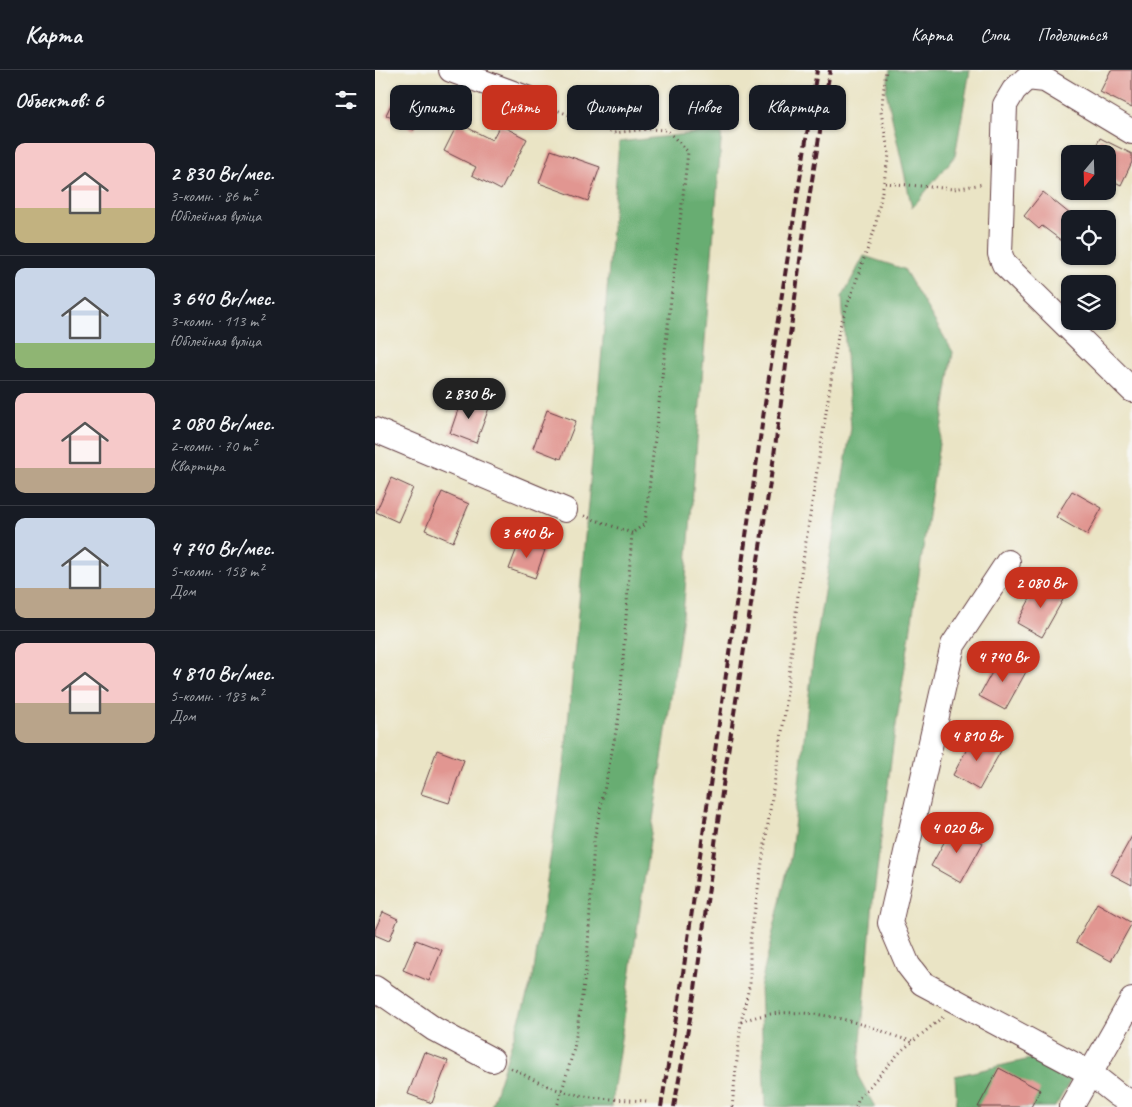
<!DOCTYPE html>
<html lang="ru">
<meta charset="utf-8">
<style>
:root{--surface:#171b24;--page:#242831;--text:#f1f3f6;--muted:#9ea1a6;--line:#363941;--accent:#c8321e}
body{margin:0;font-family:Caveat,sans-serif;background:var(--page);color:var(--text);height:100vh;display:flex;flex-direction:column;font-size:19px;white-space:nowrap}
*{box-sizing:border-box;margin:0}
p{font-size:16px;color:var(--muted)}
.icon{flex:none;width:28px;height:28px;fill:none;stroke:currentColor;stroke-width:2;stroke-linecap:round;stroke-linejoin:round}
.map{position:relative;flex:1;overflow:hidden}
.side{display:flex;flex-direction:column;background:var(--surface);width:375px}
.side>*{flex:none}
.guide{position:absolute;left:15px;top:15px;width:475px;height:45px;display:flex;gap:10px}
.needle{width:32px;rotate:199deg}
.fabs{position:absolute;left:686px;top:75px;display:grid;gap:10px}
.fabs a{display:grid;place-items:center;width:55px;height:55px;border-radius:10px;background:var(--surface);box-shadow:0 1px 4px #0004;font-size:25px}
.price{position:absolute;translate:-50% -42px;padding:0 11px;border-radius:18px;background:var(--accent);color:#fff;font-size:16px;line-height:32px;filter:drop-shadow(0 1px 2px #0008)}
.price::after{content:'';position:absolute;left:50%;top:30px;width:15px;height:11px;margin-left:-8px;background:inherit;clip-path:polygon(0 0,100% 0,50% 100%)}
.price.on{background:#222;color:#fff}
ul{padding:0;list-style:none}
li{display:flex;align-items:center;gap:15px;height:125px;padding:0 15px}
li+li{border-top:1px solid var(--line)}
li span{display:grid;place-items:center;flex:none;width:140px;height:100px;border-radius:10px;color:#555}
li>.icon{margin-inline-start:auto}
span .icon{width:60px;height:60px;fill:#fffc;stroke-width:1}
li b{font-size:21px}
h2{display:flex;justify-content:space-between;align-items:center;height:60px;padding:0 15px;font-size:21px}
.tag{padding:0 18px;border-radius:10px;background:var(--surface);box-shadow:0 1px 4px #0004;font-size:18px;line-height:45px}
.tag.on{background:var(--accent);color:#fff}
header{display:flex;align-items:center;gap:30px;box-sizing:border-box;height:70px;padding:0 25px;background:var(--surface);border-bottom:1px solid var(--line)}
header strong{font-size:24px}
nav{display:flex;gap:28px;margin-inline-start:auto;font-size:18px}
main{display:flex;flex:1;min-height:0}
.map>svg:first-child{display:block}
.forest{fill:#68ad72;stroke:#59664e}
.building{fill:#e19691}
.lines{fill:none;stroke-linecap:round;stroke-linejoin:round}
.minor-casing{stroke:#623d42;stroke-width:26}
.path{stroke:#623d42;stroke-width:3;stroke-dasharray:1 4;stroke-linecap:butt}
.minor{stroke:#fff;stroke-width:24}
.rail{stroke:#4a1f2b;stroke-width:4;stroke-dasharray:8 4;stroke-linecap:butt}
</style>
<header>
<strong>Карта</strong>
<nav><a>Карта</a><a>Слои</a><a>Поделиться</a></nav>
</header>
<main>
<section class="side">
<h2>Объектов: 6<svg class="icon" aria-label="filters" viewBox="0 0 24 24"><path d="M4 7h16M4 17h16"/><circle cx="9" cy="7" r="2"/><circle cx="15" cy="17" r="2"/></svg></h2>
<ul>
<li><span style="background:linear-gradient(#f6c9c9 65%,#c2b280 0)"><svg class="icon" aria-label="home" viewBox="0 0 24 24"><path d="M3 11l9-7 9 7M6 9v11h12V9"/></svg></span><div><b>2 830 Br/мес.</b><p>3-комн. · 86 m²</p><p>Юбілейная вуліца</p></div></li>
<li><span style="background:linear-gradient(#c9d6e8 75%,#8fb573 0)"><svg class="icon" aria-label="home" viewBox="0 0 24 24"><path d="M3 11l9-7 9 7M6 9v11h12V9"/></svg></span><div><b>3 640 Br/мес.</b><p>3-комн. · 113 m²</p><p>Юбілейная вуліца</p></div></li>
<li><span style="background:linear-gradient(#f6c9c9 75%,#b9a48a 0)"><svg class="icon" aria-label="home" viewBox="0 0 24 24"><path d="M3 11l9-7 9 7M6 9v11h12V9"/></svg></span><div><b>2 080 Br/мес.</b><p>2-комн. · 70 m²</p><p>Квартира</p></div></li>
<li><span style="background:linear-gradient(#c9d6e8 70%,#b9a48a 0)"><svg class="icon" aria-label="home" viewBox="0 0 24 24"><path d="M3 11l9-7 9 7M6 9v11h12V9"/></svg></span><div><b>4 740 Br/мес.</b><p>5-комн. · 158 m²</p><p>Дом</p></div></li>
<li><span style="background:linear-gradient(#f6c9c9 60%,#b9a48a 0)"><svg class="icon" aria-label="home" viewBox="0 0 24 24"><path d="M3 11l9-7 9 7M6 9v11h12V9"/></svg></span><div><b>4 810 Br/мес.</b><p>5-комн. · 183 m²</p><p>Дом</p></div></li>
</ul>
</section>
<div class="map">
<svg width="757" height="1037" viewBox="0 0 757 1037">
<rect width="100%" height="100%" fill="#f6f6f2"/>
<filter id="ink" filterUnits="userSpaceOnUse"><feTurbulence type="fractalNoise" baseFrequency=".02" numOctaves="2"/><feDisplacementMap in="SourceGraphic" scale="10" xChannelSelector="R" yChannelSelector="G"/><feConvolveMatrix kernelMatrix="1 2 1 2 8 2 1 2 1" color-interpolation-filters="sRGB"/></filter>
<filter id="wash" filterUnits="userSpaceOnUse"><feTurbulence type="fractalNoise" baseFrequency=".0096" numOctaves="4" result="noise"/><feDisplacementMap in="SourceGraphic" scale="20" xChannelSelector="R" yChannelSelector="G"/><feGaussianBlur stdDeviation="1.12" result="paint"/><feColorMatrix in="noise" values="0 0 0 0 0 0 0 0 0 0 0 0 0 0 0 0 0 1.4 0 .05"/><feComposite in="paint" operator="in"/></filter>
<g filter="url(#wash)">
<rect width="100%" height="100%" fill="#eae4c5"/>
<g class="forest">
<polygon points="515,0 595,0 580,86 537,138 511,21"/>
<polygon points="347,60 308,545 236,1037 116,1037 158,907 190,686 229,258 244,72"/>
<polygon points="489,186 529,199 578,282 518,675 498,831 483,1006 500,1037 390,1037 385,918 416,784 438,589 476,358 467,227"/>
<polygon points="664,987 696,1010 680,1037 582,1037 580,1006"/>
</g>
<g id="blocks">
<g class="building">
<polygon points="736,0 757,0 757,38 725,22"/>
<polygon points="22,22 51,36 39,60 11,45"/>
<polygon points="83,53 117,70 125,55 152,69 126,120 97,105 101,97 69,81"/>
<polygon points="725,68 757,84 757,92 746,115 732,108 732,84 717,84"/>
<polygon points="176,80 225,97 213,131 164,113"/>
<polygon points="668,122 695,144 695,177 667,156 664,159 649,146"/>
<polygon points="87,328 114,338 101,373 75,363"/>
<polygon points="172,340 201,351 186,389 158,378"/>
<polygon points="16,408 38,418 23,452 1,442"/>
<polygon points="697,421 727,438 712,465 681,447"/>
<polygon points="67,422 94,434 78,472 50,460"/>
<polygon points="145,470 170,480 160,508 134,499"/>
<polygon points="664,512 690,526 667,567 642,553"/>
<polygon points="626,586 652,600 630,640 604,626"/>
<polygon points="600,664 627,679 604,720 578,705"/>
<polygon points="62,680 89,690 74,733 46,724"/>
<polygon points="578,756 608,773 586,813 556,796"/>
<polygon points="757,766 757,815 736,804"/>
<polygon points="722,833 757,853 736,891 701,872"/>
<polygon points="8,842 23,849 14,871 0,865 0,860"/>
<polygon points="41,870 67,880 54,911 28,900"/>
<polygon points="49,982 73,991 57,1033 33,1024"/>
<polygon points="624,998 665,1020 656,1037 603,1037"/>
</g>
</g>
</g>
<g filter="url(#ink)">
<use href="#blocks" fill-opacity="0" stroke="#623d42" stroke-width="1"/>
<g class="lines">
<defs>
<g id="minor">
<polyline points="76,0 162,32"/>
<polyline points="757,62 670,10 652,8 639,20 630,35 625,184 629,194 757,320"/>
<polyline points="0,360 190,440"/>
<polyline points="633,492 578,575 515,853 533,895 547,913 715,1003 743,1025 757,1033"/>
<polyline points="0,918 59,959 117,990"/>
<polyline points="696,1037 757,930"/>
</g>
</defs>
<use href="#minor" class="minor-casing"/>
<g class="path">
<polyline points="179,39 239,63 272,59 292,60 313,82 270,454 257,463 244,646 219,771 212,893 199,979 182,1037"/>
<polyline points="510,113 579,119 608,114"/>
<polyline points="209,446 257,463"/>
<path d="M366,952c40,-17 89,-8 129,5 15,4 28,12 44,14"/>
<path d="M136,998c13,6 25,14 39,19 31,12 64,12 97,14"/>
<polyline points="357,1037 366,952 375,913 375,871 409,649 424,516 464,259 500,158 514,85 506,42 511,0"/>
<polyline points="481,1037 484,1028 526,981 568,947"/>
</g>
<use href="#minor" class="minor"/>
<g class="rail">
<polyline points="286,1037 305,924 392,320 442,0"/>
<polyline points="299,1037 319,926 350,701 397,400 430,153 455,0"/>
</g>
</g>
</g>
</svg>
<div class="fabs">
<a><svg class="needle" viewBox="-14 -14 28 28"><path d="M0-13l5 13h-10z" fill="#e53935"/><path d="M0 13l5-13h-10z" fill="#9ea1a6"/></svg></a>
<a><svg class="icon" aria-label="locate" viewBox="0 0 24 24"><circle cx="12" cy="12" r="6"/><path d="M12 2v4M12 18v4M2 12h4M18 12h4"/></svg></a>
<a><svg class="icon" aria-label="layers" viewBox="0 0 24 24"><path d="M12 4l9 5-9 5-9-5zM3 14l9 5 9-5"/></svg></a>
</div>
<b class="price on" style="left:94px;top:350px">2 830 Br</b>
<b class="price" style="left:152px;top:489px">3 640 Br</b>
<b class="price" style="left:666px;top:539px">2 080 Br</b>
<b class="price" style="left:628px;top:613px">4 740 Br</b>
<b class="price" style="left:602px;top:692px">4 810 Br</b>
<b class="price" style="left:582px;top:784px">4 020 Br</b>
<div class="guide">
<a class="tag">Купить</a>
<a class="tag on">Снять</a>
<a class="tag">Фильтры</a>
<a class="tag">Новое</a>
<a class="tag">Квартира</a>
</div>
</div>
</main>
